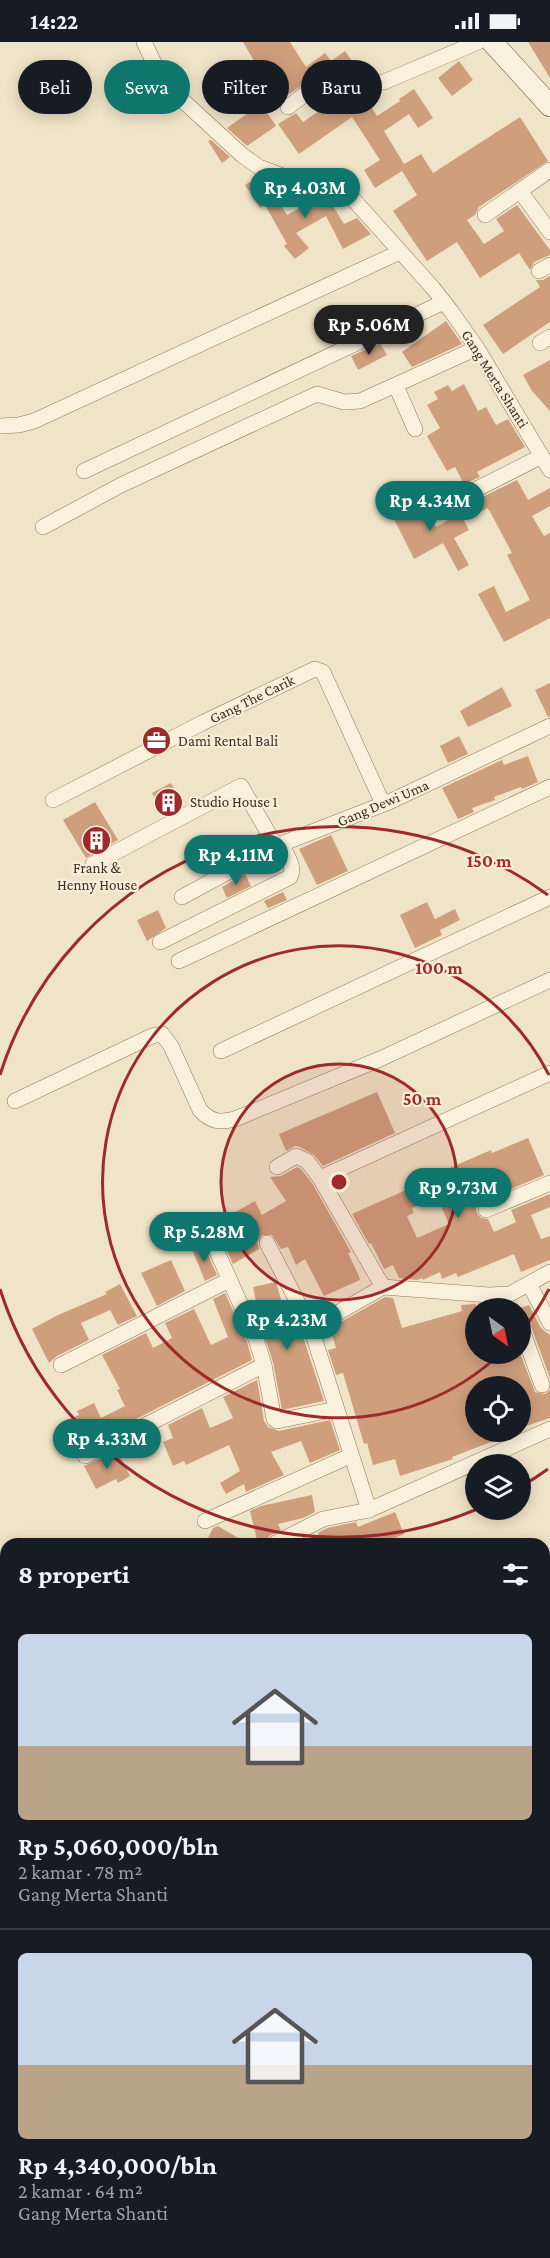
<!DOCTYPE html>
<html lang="id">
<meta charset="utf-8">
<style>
:root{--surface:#171b24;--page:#20242c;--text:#f1f3f6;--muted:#9ea1a6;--line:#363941;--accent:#0f766e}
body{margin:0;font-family:"Crimson Pro",serif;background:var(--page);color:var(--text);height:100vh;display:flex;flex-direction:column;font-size:22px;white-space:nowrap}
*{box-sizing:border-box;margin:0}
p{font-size:20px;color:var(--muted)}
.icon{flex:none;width:33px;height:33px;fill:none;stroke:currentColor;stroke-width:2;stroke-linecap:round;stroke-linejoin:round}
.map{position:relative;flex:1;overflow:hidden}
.sheet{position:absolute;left:0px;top:1496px;width:550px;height:722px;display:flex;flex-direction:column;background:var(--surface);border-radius:18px 18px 0 0;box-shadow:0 3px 15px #0003}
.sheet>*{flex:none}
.banner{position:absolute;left:18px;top:18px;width:514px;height:54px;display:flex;gap:12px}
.needle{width:39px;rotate:147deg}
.tools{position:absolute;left:465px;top:1256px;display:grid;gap:12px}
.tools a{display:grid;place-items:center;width:66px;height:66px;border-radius:50%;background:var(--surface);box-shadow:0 3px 15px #0003;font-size:30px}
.price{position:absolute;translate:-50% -51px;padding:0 14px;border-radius:21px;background:var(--accent);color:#fff;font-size:20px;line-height:39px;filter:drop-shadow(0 2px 3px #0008)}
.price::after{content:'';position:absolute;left:50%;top:36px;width:18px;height:14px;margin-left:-9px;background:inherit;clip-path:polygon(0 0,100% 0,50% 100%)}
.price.selected{background:#222;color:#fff}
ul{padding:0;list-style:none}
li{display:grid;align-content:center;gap:12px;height:318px;padding:0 18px}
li+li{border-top:2px solid var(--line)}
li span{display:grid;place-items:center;height:186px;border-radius:9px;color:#555}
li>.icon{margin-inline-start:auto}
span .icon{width:108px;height:108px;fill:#fffc;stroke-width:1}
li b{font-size:26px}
h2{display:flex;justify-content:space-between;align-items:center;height:72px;padding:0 18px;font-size:26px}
.chip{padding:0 21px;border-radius:27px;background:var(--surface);box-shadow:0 3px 15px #0003;font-size:21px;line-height:54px}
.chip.selected{background:var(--accent);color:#fff}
.status{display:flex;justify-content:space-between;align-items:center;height:42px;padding:0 30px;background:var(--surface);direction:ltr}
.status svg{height:16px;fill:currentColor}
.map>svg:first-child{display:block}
.building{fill:#cf9f7d;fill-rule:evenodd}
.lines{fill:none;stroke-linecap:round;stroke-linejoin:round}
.street-casing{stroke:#8d765c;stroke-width:16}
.secondary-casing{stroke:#6f573f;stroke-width:22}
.street{stroke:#faf1dc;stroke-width:15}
.secondary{stroke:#faf1dc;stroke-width:21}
.ring{fill:none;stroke:#9e2a2b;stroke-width:3}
.labels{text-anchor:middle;stroke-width:4.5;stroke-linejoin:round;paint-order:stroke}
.street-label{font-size:15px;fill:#3d2e20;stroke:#f7eed8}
.poi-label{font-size:15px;fill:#3d2e20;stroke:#f7eed8;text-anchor:start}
.centre{fill:#9e2a2b;stroke:#f7eed8;stroke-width:3}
.ring-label{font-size:18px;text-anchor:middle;font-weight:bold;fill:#9e2a2b;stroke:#f7eed8;stroke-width:4.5;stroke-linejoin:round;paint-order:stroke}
</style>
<div class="status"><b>14:22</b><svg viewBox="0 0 49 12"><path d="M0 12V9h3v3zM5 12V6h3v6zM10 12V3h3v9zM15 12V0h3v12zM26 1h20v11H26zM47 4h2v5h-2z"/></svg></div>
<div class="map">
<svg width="550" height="2216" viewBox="0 0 550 2216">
<rect width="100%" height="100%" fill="#f0e4c8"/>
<g class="building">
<polygon points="243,0 290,0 306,25 325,11 331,19 345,9 355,23 340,25 322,30 285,55 265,26 260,29"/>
<polygon points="528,0 550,0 550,36"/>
<polygon points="459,19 473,38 452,54 438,36"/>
<polygon points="343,44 359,45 377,74 400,59 399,57 414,47 433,76 418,86 409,72 384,89 404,122 421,112 433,131 520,75 548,119 479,165 475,173 467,178 484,202 504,189 496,177 517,163 550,208 550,213 534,220 530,228 519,211 480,236 457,200 427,219 393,169 417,153 402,129 375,146 364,128 380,118 352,75 299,112 278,82 296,71 303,80 322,67 316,57 329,48"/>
<polygon points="261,62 276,84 247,104 227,86"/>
<polygon points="211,98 230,115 222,121 208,99"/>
<polygon points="258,135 265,138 287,173 323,153 327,154 344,182 357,176 371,192 343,207 326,174 296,191 309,206 295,217 284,204 287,202 265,163 260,166 245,143"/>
<polygon points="550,234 550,280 503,312 483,283 540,245 536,238 543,238"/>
<polygon points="446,279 462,302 412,325 402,310"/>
<polygon points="380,301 387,313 358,328 351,314"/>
<polygon points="550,318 550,369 532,349 523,333"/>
<polygon points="464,342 478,369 486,365 496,383 508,377 525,405 477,430 480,435 464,442 455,425 447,429 427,394 440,386 427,363 438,357 434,350 448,343 452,349"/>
<polygon points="517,438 528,458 550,446 550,464 532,474 544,494 550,491 550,576 504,600 478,552 494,544 506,570 530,558 507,513 512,511 489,468 487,466 470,476 464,464"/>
<polygon points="419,456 436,485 460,471 469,488 454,496 469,523 458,529 443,501 414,517 391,471"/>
<polygon points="550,641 550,674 548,675 535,648"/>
<polygon points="502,645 512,664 468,685 460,669"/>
<polygon points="459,694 468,712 448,721 440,704"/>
<polygon points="528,714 538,740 522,747 521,745 494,755 495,758 472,766 474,770 458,777 442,746 502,718 504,723"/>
<polygon points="171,741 183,763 165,773 152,751"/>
<polygon points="95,760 118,798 86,816 63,778"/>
<polygon points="331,793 348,829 317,843 299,807"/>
<polygon points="245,832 251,844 227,856 222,845"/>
<polygon points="283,850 287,858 268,866 264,859"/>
<polygon points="427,860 435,877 455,867 460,878 440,888 442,893 415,906 400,873"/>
<polygon points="158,868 166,886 147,899 137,878"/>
<polygon points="377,1050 395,1091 323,1124 314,1113 300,1105 295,1104 286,1109 279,1092"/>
<path d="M528,1096l16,37 -40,17 -2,-4 -23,11 1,3 -4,6 1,5 4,5 7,1 6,13 22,-10 -5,-12 39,-16v13l-19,8 10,24 9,-3v24l-29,12 -7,-18 -56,23 -2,-4 -14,6 -2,-7 -17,8 -1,-2 -5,2 -18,-2 -6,-13 -9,4 -13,-26 -2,1 -17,-30 92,-41 -1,-2 11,-5 37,-16 1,3zM437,1155l12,27 -32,14 -10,-22 7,-3 -2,-5z"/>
<polygon points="297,1125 301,1127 312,1141 351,1210 348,1211 359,1234 360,1238 324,1254 305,1217 296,1223 288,1205 281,1207 272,1193 262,1193 257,1200 259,1207 233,1222 221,1195 229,1192 221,1178 255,1159 262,1173 286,1159 270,1135 281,1134"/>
<polygon points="203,1202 217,1233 205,1239 192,1207"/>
<polygon points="171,1218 185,1249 157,1264 141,1231"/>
<polygon points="276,1240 286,1275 292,1274 297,1296 303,1295 324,1359 282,1368 273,1320 262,1287 253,1245"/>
<polygon points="120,1242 137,1274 118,1283 110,1268 81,1281 89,1298 57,1314 49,1321 32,1287 58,1273 107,1252 105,1250"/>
<polygon points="225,1251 247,1300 252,1318 81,1405 73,1414 58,1383 79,1373 77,1369 94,1361 101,1376 125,1364 117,1348 120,1347 102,1313 146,1291 153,1306 172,1296 165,1281 194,1267 211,1303 228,1295 213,1257"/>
<polygon points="385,1255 393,1256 402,1286 462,1269 461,1263 476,1262 476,1311 520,1311 535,1350 545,1352 550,1348 550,1376 520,1386 520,1344 476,1344 476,1389 513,1389 514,1391 452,1415 453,1417 400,1434 395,1417 373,1423 367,1401 364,1402 343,1331 336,1333 328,1308 336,1306 330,1286"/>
<polygon points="529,1263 541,1286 550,1293 550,1336 529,1279 526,1274 520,1272 520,1266"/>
<polygon points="257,1338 264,1379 268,1385 279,1389 330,1378 340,1408 310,1421 301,1399 271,1410 284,1433 246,1450 244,1442 226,1452 220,1441 240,1429 229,1403 186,1423 184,1419 173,1424 163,1400 173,1396 168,1383 202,1366 210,1386 233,1376 223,1355"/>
<polygon points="117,1409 130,1434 118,1441 116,1437 96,1447 84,1424"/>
<polygon points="312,1453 315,1470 303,1476 278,1482 281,1488 269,1494 264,1502 258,1502 250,1469 261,1464"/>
<polygon points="395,1470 404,1492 380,1502 322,1502 318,1491 327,1486 356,1480 358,1485"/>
<polygon points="218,1484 248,1502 205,1502 213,1486"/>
</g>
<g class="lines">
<defs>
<g id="street">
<polyline points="144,0 156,25 180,56 242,113 259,125 283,134 333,145 353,157 433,246 451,269 477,306 550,428"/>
<path d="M288,65c18,-13 39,-33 63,-31 12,1 22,7 33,6l94,-40"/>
<polyline points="520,149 550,190"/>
<polyline points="485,173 550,128"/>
<polyline points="539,229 550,223"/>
<polyline points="540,301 550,295"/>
<polyline points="396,344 415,387"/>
<polyline points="0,384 19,383 34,379 400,210"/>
<polyline points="84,429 444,260"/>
<polyline points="459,456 542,414"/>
<polyline points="43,485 121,443 317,352 344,360 360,359 477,306"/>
<polyline points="53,758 202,681 315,627 323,630 383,762"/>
<polyline points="93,822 241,744 276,804"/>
<polyline points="182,855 276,804 389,760 550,684"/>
<path d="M160,900l130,-65c6,-10 -4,-23 -9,-33"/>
<polyline points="179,919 550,745"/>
<polyline points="221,1009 550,855"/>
<path d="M15,1059l137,-65 10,-2 9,12 29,64c11,12 20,13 35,9l145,-60 170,-79"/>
<polyline points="277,1125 296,1114 307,1119 320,1136 383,1245"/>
<polyline points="320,1136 550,1031"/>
<polyline points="486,1168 550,1141"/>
<polyline points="211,1196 256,1297 264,1323 274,1377 277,1379 336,1367"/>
<polyline points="267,1201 311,1286 369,1468"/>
<polyline points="529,1242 550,1281"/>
<polyline points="383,1245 489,1253 510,1252 550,1230"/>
<polyline points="520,1282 542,1343"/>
<polyline points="311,1286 383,1245"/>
<polyline points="61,1323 229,1238"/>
<polyline points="85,1414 264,1323"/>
<polyline points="205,1479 350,1414"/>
<polyline points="274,1502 323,1477 369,1468 550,1387"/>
<polyline points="544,1794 550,1792"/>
<polyline points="0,1826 6,1830"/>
<polyline points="544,1879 550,1877"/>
<polyline points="544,1939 550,1937"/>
<polyline points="544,2012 550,2022"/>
<polyline points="0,2020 6,2018"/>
<polyline points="544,2127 550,2123"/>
<polyline points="0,2179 6,2177"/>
<polyline points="254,2211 260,2216"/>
<polyline points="80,2216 95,2211"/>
<polyline points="273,2216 281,2211"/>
<polyline points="413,2216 420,2211"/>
</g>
<polyline id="secondary" points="492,0 550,64"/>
</defs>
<use href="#street" class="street-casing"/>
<use href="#secondary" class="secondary-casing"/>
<use href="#street" class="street"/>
<use href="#secondary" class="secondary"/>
</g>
<circle cx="339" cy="1140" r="118" fill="#9e2a2b" fill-opacity=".12"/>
<g class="ring">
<circle cx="339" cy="1140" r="118"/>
<path d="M549 1247A236 236 0 0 1 521 1290M501 1311A236 236 0 1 1 549 1033"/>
<path d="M548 1427A355 355 0 0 1 522 1444M475 1468A355 355 0 0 1 0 1247M0 1033A355 355 0 0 1 548 853"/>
</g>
<defs>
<symbol id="office-disc" viewBox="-11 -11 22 22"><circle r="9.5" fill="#9e2a2b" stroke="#f7eed8"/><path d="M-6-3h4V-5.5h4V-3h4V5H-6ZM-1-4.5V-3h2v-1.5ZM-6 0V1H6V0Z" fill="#fff"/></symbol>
<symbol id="building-disc" viewBox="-11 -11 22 22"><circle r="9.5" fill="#9e2a2b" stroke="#f7eed8"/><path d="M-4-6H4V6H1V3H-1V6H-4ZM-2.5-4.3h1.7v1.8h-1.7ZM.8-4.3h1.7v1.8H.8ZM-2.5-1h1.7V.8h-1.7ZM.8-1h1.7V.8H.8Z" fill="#fff"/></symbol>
</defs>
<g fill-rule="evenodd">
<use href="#office-disc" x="140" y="682" width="33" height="33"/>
<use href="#building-disc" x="152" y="744" width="33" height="33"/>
<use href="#building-disc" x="80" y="782" width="33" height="33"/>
</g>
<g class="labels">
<g class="street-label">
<text transform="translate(495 337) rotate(58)" y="5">Gang Merta Shanti</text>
<text transform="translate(252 657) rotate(-26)" y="5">Gang The Carik</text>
<text transform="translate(383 761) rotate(-23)" y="5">Gang Dewi Uma</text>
</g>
<g class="poi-label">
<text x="178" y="704">Dami Rental Bali</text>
<text x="190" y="765">Studio House 1</text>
<text x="97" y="831" text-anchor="middle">Frank &amp;<tspan x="97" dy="17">Henny House</tspan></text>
</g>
</g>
<circle cx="339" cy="1140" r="9" class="centre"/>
<g class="ring-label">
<text x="489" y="825">150 m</text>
<text x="439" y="932">100 m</text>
<text x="422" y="1063">50 m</text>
</g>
</svg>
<div class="tools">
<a><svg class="needle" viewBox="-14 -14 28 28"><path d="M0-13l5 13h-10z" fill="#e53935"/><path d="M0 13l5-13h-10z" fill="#9ea1a6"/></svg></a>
<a><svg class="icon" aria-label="locate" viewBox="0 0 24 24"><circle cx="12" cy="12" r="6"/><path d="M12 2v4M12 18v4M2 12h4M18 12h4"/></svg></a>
<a><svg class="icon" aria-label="layers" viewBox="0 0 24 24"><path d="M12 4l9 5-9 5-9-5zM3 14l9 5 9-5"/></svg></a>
</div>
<b class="price" style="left:305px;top:177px">Rp 4.03M</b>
<b class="price selected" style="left:369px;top:314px">Rp 5.06M</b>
<b class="price" style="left:430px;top:490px">Rp 4.34M</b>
<b class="price" style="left:236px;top:844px">Rp 4.11M</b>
<b class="price" style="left:458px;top:1177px">Rp 9.73M</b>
<b class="price" style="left:204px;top:1221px">Rp 5.28M</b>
<b class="price" style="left:287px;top:1309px">Rp 4.23M</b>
<b class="price" style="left:107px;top:1428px">Rp 4.33M</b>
<div class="banner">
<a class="chip">Beli</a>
<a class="chip selected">Sewa</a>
<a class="chip">Filter</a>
<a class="chip">Baru</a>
</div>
<section class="sheet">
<h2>8 properti<svg class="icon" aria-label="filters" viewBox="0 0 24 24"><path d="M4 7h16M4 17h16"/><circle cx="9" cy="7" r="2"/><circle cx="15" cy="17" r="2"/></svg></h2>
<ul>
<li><span style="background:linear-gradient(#c9d6e8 60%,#b9a48a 0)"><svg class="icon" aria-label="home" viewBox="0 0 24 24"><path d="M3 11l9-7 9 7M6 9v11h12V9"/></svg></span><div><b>Rp 5,060,000/bln</b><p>2 kamar · 78 m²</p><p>Gang Merta Shanti</p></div></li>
<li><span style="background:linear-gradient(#c9d6e8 60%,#b9a48a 0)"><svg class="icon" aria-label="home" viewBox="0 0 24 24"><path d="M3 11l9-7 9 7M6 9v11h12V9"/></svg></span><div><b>Rp 4,340,000/bln</b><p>2 kamar · 64 m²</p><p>Gang Merta Shanti</p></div></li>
</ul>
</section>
</div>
